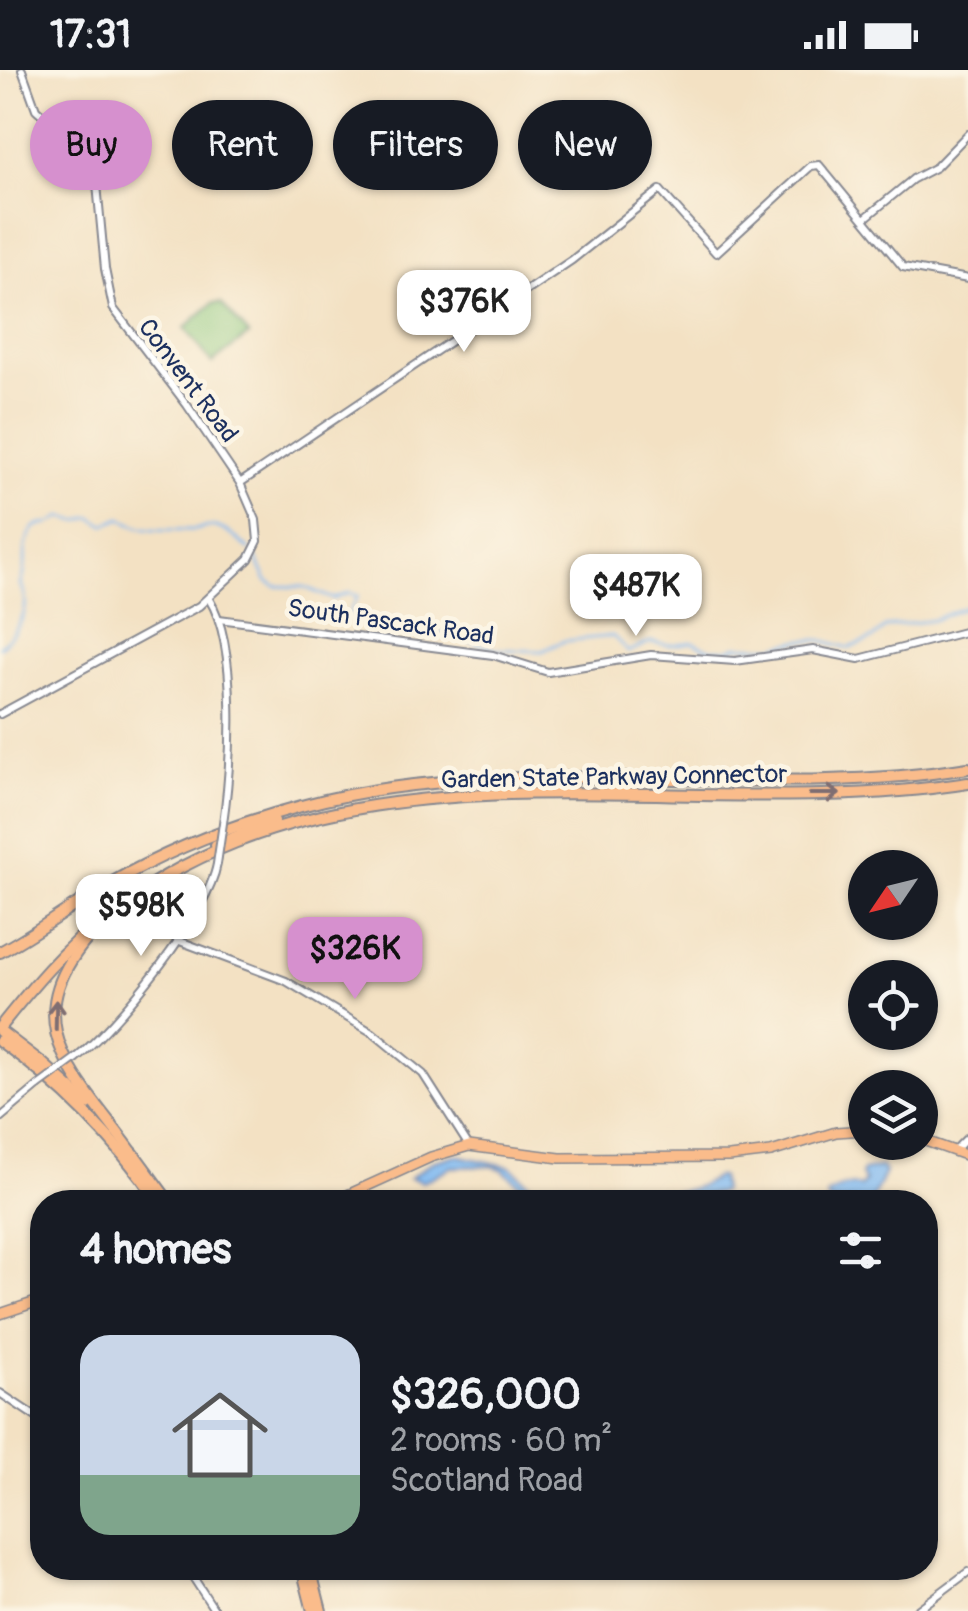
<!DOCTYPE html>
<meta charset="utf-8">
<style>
:root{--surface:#171b24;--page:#242831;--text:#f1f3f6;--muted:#9ea1a6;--line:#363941;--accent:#d690ce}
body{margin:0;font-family:Pangolin,sans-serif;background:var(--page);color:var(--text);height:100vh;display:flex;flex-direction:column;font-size:38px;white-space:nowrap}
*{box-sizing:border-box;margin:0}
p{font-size:32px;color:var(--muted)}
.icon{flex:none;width:55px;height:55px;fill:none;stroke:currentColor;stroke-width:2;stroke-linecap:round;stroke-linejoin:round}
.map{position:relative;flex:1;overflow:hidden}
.side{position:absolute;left:30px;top:1120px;width:908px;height:390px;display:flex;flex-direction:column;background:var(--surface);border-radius:40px;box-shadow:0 2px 8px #0004}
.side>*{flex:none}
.hud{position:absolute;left:30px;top:30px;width:910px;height:90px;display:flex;gap:20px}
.needle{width:65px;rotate:235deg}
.fabs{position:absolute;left:848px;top:780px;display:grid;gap:20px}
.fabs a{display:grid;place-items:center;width:90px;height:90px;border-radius:50%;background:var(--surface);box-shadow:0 2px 8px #0004;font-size:50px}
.price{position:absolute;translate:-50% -85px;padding:0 22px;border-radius:20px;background:#fff;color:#222;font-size:32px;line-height:65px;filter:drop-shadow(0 2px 5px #0008)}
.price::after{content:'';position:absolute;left:50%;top:60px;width:30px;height:22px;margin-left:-15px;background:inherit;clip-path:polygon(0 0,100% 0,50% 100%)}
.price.current{background:var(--accent);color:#111}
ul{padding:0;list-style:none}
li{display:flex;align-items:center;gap:30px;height:250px;padding:0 50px}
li+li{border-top:2px solid var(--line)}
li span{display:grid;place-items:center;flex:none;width:280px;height:200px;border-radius:30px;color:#555}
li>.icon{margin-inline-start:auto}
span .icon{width:120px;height:120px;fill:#fffc;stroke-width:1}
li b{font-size:42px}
h2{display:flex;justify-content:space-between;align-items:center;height:120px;padding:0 50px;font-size:42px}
.chip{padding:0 35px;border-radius:45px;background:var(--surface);box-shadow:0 2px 8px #0004;font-size:35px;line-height:90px}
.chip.current{background:var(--accent);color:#111}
.status{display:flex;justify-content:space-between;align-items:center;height:70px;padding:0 50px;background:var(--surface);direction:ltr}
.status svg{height:28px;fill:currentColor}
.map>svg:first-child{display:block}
.green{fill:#8cc67a;stroke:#547a6c;stroke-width:2.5}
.water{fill:#80b9f1;stroke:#4e74a8;stroke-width:2.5}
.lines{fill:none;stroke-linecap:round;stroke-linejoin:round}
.stream{stroke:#80b9f1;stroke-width:2.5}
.minor-casing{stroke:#878890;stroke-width:10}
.major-casing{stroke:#878890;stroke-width:12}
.highway-casing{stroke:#878890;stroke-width:14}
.minor{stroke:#fff;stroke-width:6}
.major{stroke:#fabc8b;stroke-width:9}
.highway{stroke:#fabc8b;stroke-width:10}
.minor-bridge-casing{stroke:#878890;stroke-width:10;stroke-linecap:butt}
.minor-bridge{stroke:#fff;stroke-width:6}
.oneway{stroke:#7f6e72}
.labels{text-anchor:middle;stroke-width:9;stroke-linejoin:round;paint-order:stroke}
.street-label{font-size:25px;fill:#1b2f5e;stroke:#fcf5e5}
</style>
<div class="status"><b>17:31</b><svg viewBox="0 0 49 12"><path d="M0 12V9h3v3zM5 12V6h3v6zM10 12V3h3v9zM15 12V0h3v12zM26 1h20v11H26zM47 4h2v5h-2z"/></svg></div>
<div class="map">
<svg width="968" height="1541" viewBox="0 0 968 1541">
<rect width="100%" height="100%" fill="#fcf5e5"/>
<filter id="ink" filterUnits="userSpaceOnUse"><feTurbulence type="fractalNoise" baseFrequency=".01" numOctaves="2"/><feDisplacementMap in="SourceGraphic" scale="20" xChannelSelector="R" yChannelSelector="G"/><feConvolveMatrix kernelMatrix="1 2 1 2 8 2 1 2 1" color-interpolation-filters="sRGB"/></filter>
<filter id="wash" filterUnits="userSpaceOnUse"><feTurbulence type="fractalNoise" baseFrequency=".0048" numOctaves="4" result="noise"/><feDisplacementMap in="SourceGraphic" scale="40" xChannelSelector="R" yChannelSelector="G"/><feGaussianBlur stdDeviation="2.25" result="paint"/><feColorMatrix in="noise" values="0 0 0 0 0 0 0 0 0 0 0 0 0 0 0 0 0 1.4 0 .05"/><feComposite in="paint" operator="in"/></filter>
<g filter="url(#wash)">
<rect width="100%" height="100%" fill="#f3e1c3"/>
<polygon class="green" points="213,233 221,233 249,265 212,293 185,258"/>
<g class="water">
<polygon points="456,1085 511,1097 534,1118 560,1132 547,1132 534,1127 502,1099 492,1096 451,1097 423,1112 410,1108 432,1092"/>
<path d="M882,1097l3,5 -14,30h-37l-7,-3 1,-5c11,-6 20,-10 33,-7l4,-5 -4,-7 2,-4z"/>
<path d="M716,1107h4l2,14 -4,2 -72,9h-69c15,-9 23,-7 39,-6 29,0 76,-1 100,-19z"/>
</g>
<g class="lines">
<g class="stream">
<polyline points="255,486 267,511 275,516 304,517 333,529 349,523 358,526 350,540 351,545 360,549 399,549 495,579 542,581 564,571 613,566 628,582 650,572 670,575 693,572 709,579 728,580 737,576 772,577 802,570 821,570 849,578 872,569 886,557 933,550 968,536"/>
<path d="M0,577c19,-18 33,-37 21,-63 10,-21 -4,-36 15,-58l15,-3 11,-6 16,4 13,-4 14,8 16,-7c25,15 43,11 71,12 9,0 15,-5 24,-3 14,4 23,14 34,23"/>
</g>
</g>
</g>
<g filter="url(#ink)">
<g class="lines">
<defs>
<g id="minor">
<polyline points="864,149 913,109 936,97 968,64"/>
<polyline points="240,413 572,190 660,120 716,183 811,96 819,95 903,197 968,209"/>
<path d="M209,529c30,47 22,169 14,224"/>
<polyline points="219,549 493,585 548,602 651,585 735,591 813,580 859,589 968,561"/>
<polyline points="0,644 199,536 249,489 258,471 256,450 240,413 187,335 113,238 105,199 95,93 36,39 22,0"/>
<polyline points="177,870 286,911 373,963 423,1004 469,1076"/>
<path d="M76,988c41,-32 132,-144 141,-194"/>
<polyline points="0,1048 38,1016"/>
<polyline points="955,1080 968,1067"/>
<polyline points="0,1323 42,1351"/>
<polyline points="187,1498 215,1541"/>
<polyline points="916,1541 968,1502"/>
</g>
<g id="major">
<polyline points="920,1069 968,1086"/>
<polyline points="332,1132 431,1087 469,1076 560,1088 729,1087 771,1082 836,1062 865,1060"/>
<polyline points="0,1244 42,1230"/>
</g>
<g id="highway">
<polyline points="216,775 274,751"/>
<path d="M92,863c-84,94 -10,147 44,225"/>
<path d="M0,882c38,-20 72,-47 109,-68 61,-35 128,-61 196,-79 217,-57 444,-2 663,-37"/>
<path d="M0,957c32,-40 64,-79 105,-110 248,-195 577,-89 863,-134"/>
<polyline points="0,961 42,993 88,1034"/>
<path d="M0,971c62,44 116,99 159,161"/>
<polyline points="133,1083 169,1132"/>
<polyline points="302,1498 313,1541"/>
<polyline points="310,1498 321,1541"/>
</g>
</defs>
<use href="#minor" class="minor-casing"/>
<use href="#major" class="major-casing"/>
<use href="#highway" class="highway-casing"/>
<use href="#minor" class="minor"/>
<use href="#major" class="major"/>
<use href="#highway" class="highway"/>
<defs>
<g id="minor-bridge">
<polyline points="217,794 223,753"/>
<polyline points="38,1016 76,988"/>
</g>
</defs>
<use href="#minor-bridge" class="minor-bridge-casing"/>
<use href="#minor-bridge" class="minor-bridge"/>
</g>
<defs><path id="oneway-shaft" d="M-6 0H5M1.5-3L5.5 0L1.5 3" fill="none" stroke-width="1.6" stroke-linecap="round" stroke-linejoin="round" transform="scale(2.5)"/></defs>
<g class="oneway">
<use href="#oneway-shaft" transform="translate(825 724)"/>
<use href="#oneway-shaft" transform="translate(56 945) rotate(-89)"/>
</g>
</g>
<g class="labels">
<g class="street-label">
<text transform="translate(189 310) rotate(53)" y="9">Convent Road</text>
<text transform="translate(391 551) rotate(8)" y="9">South Pascack Road</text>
<text transform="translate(614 706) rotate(-1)" y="9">Garden State Parkway Connector</text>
</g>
</g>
</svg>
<div class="fabs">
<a><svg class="needle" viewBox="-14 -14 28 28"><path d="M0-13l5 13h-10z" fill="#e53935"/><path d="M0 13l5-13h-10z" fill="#9ea1a6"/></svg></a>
<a><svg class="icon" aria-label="locate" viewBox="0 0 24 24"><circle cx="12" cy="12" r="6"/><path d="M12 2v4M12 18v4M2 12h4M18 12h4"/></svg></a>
<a><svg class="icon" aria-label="layers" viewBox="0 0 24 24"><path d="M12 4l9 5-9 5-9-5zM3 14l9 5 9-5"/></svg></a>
</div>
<b class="price" style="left:464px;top:285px">$376K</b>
<b class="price" style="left:636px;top:569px">$487K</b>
<b class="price" style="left:141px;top:889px">$598K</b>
<b class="price current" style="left:355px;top:932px">$326K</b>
<div class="hud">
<a class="chip current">Buy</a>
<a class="chip">Rent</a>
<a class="chip">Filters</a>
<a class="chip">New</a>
</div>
<section class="side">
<h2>4 homes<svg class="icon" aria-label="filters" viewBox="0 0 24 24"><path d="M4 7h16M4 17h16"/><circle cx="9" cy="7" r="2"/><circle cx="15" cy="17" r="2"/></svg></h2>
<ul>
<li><span style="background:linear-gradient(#c9d6e8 70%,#7fa58c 0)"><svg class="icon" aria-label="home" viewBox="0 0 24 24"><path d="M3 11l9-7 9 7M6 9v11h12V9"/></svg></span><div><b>$326,000</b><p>2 rooms · 60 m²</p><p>Scotland Road</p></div></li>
</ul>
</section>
</div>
